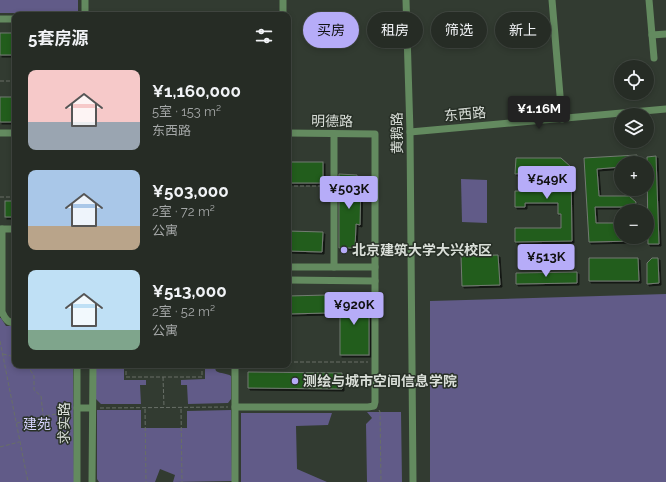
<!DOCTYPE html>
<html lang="zh">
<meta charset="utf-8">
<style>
:root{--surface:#262c25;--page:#323832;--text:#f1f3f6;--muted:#a4a7a7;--line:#424842;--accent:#b6acf8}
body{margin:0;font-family:Raleway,"Noto Sans SC",sans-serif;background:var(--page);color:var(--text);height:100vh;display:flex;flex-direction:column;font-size:15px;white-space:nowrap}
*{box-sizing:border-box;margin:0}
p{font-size:13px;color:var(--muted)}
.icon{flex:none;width:22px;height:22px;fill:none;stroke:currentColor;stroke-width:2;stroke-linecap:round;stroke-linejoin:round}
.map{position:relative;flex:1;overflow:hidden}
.sheet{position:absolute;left:12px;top:12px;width:279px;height:356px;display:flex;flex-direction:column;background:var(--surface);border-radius:8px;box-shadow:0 2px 6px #0003,0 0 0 1px var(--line)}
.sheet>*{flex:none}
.guide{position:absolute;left:303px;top:12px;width:303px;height:36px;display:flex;gap:8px}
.fabs{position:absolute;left:614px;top:60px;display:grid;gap:8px}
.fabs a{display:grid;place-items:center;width:40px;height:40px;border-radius:50%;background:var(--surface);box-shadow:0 2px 6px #0003,0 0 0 1px var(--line);font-size:20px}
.price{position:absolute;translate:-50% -34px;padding:0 9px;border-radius:4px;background:var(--accent);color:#111;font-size:13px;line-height:26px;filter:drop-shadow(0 1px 2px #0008)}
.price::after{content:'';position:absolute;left:50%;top:24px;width:12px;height:9px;margin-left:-6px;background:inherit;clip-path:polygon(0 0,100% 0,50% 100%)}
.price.active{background:#222;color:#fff}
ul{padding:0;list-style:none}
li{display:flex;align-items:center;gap:12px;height:100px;padding:0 16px}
li span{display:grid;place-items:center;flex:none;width:112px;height:80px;border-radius:8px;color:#555}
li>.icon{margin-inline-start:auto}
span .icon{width:48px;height:48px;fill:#fffc;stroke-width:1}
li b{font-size:17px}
h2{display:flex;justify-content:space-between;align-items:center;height:48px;padding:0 16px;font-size:17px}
.chip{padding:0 14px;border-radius:18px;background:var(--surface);box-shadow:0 2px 6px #0003,0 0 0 1px var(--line);font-size:14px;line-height:36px}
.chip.active{background:var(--accent);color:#111}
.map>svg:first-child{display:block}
.green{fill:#615b88}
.building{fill:#225d1e;stroke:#727b71;filter:url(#shadow)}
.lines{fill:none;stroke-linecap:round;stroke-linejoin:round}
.path{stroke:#686f67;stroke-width:1;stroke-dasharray:4 2;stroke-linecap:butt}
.minor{stroke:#638a5f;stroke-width:7}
.poi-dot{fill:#b6acf8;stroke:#283027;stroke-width:1.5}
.labels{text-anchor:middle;stroke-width:3;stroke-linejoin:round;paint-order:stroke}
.street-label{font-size:14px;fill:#dadfd9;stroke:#283027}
.poi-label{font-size:14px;font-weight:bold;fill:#dadfd9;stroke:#283027;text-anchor:start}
.park-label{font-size:14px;fill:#d8d4fe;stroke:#283027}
</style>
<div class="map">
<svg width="666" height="482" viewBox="0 0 666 482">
<defs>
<filter id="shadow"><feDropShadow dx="2" dy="2" stdDeviation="0" flood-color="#0009"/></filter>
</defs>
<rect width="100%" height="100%" fill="#323b31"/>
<g class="green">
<rect x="0" y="0" width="78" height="13"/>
<polygon points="461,179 487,180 487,223 462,222"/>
<polygon points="666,294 666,482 430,482 430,301"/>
<polygon points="0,318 1,318 6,326 15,326 15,365 73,365 74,482 0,482"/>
<polygon points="95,365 124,365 124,380 146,380 146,385 140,385 141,404 101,404 95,398"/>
<path d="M205,365h9l2,6c5,3 11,2 15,5v23l-3,4 -40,1 -1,-19h-6v-5l24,-1z"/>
<polygon points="97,410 141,410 141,428 187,428 187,411 231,410 232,481 173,482 175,475 160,469 155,482 99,482 97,479"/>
<polygon points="367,412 401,412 402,482 367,482 366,424 372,418"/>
<polygon points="241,413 332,413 328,425 296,426 297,469 327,482 241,482"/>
</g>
<g class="building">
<rect x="0" y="33" width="15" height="22"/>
<rect x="0" y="97" width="15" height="25"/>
<polygon points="637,155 638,163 621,163 621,167 597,169 599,196 629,196 636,202 634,211 624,211 624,207 595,207 596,223 621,223 621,237 636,237 636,241 589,242 584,158"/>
<polygon points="656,156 659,244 648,244 647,157"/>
<polygon points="516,158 561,158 571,167 572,241 515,242 515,228 561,228 561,214 558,214 558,203 525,203 525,207 515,207 515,191 553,192 554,169 526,169 524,173 515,174"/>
<rect x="288" y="162" width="35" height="21"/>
<polygon points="339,174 357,175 357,180 361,180 360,225 356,224 355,248 339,248"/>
<rect x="5" y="201" width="10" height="16"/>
<polygon points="288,231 323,232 322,252 288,251"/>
<polygon points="498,255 500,285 462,286 461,256"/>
<polygon points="589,258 638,258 639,281 589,281"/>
<polygon points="652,258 658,258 659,283 647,284 647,263"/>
<polygon points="577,272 577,283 516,284 516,273"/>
<polygon points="327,295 327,313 288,314 288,296"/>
<rect x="340" y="298" width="29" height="57"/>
<polygon points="248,372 342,373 342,389 248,388"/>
</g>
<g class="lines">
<g class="path">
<polyline points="0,81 15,81"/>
<polyline points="288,186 327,186"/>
<polyline points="0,197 15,197"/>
<polyline points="0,341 28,482"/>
<polyline points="3,354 15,357"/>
<polyline points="288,362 368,362"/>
<polyline points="27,365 34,376 34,390 41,396 43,415"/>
<polyline points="126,365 126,377 202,377 202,365"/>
<polyline points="163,377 164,407"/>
<polyline points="100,408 228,407"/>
<polyline points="145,409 146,482"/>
<polyline points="181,409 182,482"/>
<polyline points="379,410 380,412 381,482"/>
<polyline points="17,423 44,416 70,412"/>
<polyline points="0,447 19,442"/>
</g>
<g class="minor">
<polyline points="85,0 85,15"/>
<polyline points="283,0 283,15"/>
<polyline points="406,0 410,132 413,482"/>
<polyline points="552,0 562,119"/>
<polyline points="649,0 654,58"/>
<polyline points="0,19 15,19"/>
<polyline points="652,35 666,34"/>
<polyline points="410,132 666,109"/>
<polyline points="0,133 15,133"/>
<polyline points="334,134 334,267"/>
<polyline points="0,229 15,229"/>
<path d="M2,229v83c3,7 6,11 13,11"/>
<polyline points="288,267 375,267"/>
<polyline points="288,280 375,281"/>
<polyline points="235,365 235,482"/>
<polyline points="235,407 368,407 374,406 375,402 375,134 288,133"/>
<polyline points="77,408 92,408"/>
<polyline points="77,482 77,365"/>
<polyline points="92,482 93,365"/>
</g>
</g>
<g class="poi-dot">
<circle cx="344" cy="250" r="4"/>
<circle cx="295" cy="381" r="4"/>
</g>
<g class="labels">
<g class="street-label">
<text transform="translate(465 114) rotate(-5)" y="5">东西路</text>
<text transform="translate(332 121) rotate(1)" y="5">明德路</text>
<text transform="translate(397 133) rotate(-91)" y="5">黄鹅路</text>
<text transform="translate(64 423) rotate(-90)" y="5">求实路</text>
</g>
<g class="poi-label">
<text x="352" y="255">北京建筑大学大兴校区</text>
<text x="303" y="386">测绘与城市空间信息学院</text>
</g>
<g class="park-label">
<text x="37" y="429">建苑</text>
</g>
</g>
</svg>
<div class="fabs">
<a><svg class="icon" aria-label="locate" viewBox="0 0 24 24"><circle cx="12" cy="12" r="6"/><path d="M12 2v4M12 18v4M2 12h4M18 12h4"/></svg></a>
<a><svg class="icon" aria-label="layers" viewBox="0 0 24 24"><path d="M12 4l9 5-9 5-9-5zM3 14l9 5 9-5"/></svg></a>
<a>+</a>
<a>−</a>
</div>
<b class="price active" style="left:539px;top:130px">¥1.16M</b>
<b class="price" style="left:547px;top:200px">¥549K</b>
<b class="price" style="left:349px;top:210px">¥503K</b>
<b class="price" style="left:546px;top:278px">¥513K</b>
<b class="price" style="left:354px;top:326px">¥920K</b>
<div class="guide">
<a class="chip active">买房</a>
<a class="chip">租房</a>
<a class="chip">筛选</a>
<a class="chip">新上</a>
</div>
<section class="sheet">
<h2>5套房源<svg class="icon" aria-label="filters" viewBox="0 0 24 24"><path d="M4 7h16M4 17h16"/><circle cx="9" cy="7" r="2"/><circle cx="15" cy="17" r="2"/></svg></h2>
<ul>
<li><span style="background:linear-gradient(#f6c9c9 65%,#9aa5b1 0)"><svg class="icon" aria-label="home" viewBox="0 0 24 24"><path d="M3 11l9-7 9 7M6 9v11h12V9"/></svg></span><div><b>¥1,160,000</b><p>5室 · 153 m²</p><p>东西路</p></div></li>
<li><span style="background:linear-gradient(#a9c7e8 70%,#b9a48a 0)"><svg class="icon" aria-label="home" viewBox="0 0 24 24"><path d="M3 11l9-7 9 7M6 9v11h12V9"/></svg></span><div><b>¥503,000</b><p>2室 · 72 m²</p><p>公寓</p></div></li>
<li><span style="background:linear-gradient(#bfe0f5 75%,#7fa58c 0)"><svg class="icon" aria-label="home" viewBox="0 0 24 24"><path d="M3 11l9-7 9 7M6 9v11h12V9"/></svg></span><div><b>¥513,000</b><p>2室 · 52 m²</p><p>公寓</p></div></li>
</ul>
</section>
</div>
